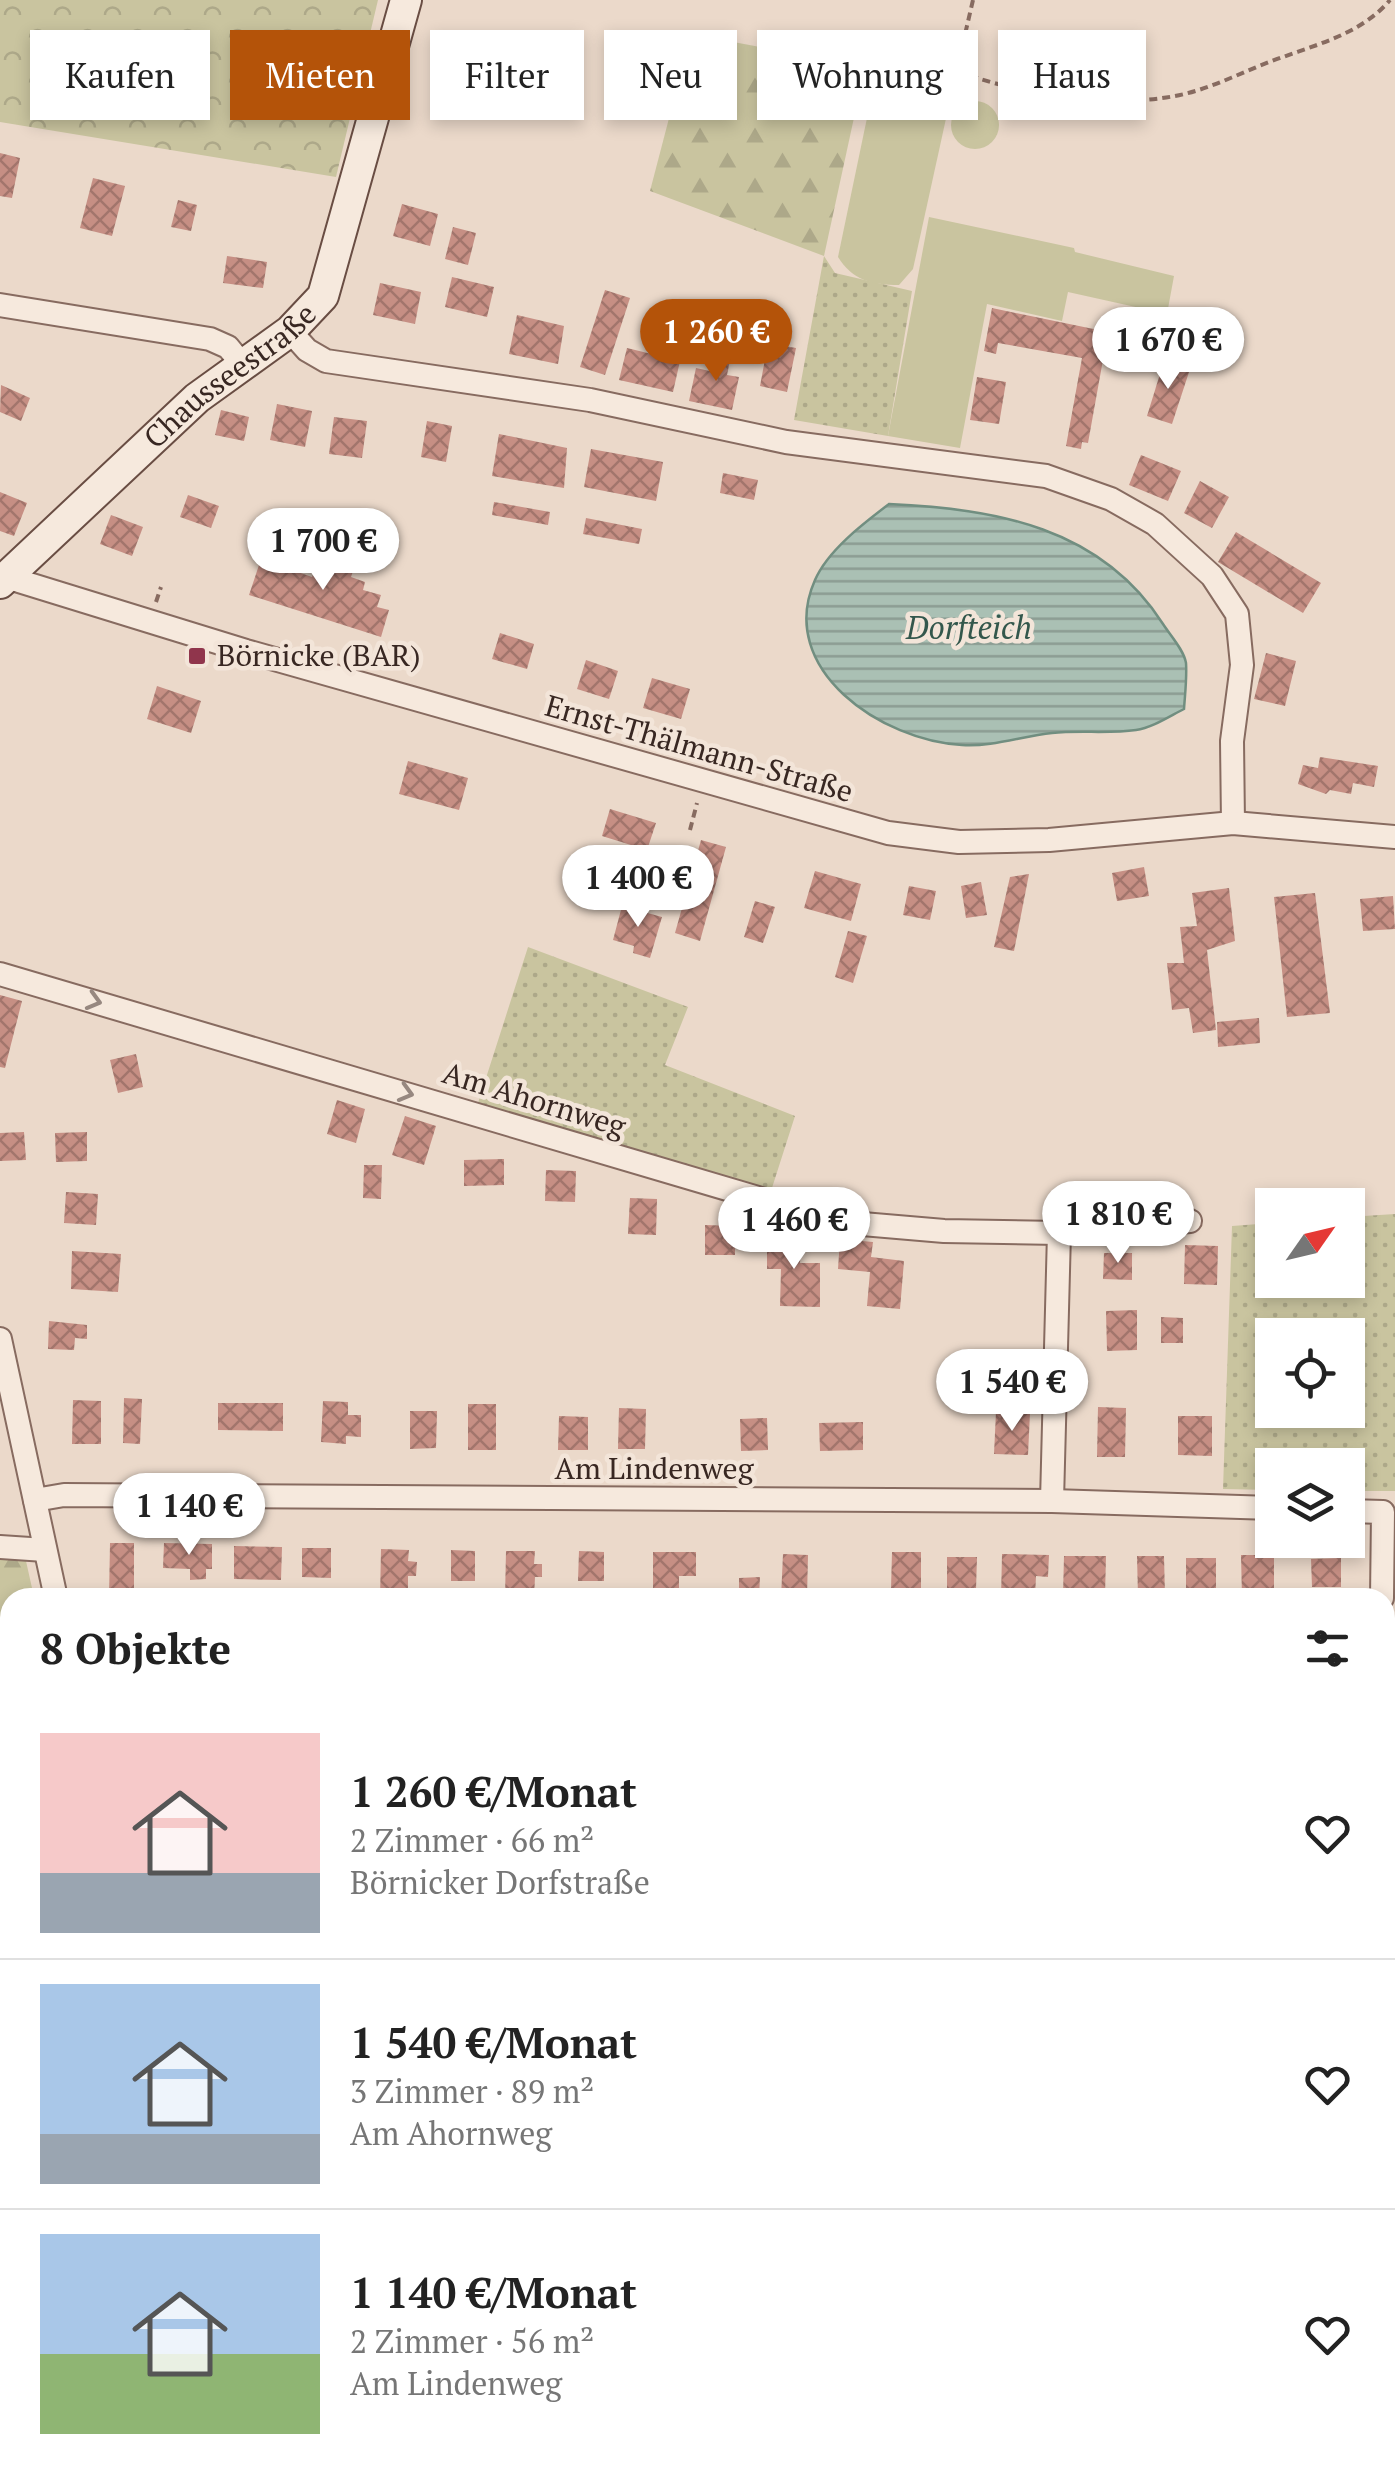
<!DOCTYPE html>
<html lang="de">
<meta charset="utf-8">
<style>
:root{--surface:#fff;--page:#f6f6f6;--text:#222;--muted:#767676;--line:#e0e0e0;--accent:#b45309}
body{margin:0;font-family:"PT Serif",serif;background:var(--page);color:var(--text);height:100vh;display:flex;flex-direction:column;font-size:38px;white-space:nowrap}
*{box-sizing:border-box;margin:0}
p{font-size:32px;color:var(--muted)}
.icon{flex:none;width:55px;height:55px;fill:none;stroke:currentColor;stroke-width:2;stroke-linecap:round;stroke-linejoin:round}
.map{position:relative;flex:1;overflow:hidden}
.side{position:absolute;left:0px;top:1588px;width:1395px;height:892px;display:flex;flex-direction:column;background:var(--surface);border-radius:30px 30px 0 0;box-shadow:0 5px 15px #0003}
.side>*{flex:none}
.hud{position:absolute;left:30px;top:30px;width:1335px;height:90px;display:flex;gap:20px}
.needle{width:65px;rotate:56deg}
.controls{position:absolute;left:1255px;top:1188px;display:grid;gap:20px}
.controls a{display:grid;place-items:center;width:110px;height:110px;border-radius:0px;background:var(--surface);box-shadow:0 5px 15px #0003;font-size:50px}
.price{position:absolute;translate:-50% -85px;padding:0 22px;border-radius:35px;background:#fff;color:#222;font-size:32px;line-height:65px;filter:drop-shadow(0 2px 5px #0008)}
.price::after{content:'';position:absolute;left:50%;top:60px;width:30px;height:22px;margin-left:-15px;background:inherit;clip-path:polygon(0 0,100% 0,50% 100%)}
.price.active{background:var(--accent);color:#fff}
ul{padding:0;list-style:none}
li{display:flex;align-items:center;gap:30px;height:250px;padding:0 40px}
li+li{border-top:2px solid var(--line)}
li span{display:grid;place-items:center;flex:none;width:280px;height:200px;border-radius:0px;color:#555}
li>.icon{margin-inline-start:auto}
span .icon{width:120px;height:120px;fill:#fffc;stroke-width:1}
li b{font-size:42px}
h2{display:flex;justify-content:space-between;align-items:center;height:120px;padding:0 40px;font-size:42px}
.tag{padding:0 35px;border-radius:0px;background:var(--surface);box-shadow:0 5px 15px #0003;font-size:35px;line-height:90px}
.tag.active{background:var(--accent);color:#fff}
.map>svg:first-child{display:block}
.grass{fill:url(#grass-dots);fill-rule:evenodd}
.forest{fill:url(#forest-firs)}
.park{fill:url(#park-crowns)}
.garden{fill:#c9c49f}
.water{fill:url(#water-rules);stroke:#718e80;stroke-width:2.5}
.building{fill:url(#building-cross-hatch)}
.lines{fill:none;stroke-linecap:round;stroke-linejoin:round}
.minor-casing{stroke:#876b60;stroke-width:26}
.secondary-casing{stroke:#694d43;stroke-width:34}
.path{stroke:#876b60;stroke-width:4;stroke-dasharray:8 5;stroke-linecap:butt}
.minor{stroke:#f6e9dd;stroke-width:22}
.secondary{stroke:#f6e9dd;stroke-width:30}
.oneway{stroke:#978880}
.poi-dot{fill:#90354c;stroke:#f3e5d9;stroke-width:4}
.labels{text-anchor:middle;stroke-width:9;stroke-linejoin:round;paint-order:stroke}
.street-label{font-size:30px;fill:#382722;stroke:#f3e5d9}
.poi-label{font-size:30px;fill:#382722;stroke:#f3e5d9;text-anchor:start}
.water-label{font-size:32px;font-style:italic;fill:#33574c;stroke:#f3e5d9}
</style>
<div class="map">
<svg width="1395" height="2479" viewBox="0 0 1395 2479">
<defs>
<pattern id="grass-dots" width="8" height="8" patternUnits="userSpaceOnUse" patternTransform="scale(2.5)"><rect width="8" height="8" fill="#c9c49f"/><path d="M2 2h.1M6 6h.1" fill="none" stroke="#ada889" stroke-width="1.8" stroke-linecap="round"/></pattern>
<pattern id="forest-firs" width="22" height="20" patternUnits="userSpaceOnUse" patternTransform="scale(2.5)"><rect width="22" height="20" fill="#c9c49f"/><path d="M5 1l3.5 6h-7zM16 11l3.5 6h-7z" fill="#ada889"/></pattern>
<pattern id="park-crowns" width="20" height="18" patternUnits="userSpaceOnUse" patternTransform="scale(2.5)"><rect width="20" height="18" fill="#c9c49f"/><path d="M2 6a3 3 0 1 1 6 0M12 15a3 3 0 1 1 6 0" fill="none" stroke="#ada889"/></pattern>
<pattern id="water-rules" width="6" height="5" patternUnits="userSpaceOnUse" patternTransform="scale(2.5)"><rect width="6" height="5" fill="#aac0b4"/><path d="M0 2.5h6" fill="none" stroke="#8b9c92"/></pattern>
<pattern id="building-cross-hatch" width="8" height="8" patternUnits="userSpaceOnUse" patternTransform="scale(2.5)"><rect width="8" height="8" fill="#c68f84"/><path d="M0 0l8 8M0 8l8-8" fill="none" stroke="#a2756c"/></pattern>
</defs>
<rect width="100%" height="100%" fill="#ebd9ca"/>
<g class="grass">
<polygon points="824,256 835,273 912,291 888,436 794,420"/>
<polygon points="528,947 688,1007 665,1065 795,1116 771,1191 477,1106"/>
<path d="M1395,1214v277h-47v-26h-76v25l-49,-1 9,-263 40,-3v57h76v-63zM1272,1335h76v75h-76z"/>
<polygon points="1385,2302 1395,2303 1395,2479 1340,2479 1340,2470 1385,2470"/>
</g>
<g class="forest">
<polygon points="691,34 865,67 824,256 650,191"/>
<polygon points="0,1557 26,1561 34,1597 10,1598 10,2470 347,2470 352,2479 0,2479"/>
</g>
<polygon class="park" points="0,0 378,0 336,177 0,122"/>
<g class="garden">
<path d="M892,84l41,12 12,8 2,10 -34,155 -14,16c-27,0 -47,-5 -61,-28l34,-163z"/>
<circle cx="975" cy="125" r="24"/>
<polygon points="929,217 1074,248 1075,252 1174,276 1167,314 1068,292 1062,321 987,304 960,448 888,436"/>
</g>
<path class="water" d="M889,504c107,5 212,23 274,120 7,11 21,26 23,39 1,15 -1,31 -2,46 -14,7 -32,19 -48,21 -27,4 -56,0 -84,3 -30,3 -59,14 -90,12 -79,-4 -187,-75 -147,-165 13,-30 49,-57 74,-76z"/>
<g class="building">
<polygon points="0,153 20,158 12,198 0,196"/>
<polygon points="93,178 125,186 112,236 80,228"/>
<polygon points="178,200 197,205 191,231 171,227"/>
<polygon points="402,204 438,214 430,246 393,236"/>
<polygon points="453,227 476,233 468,265 445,259"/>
<polygon points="227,256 267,262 263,288 223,283"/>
<polygon points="452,277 494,287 487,317 445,307"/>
<polygon points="380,283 421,292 415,324 373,315"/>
<polygon points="605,290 630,298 605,375 580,367"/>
<polygon points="992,308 1108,332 1088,443 1082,442 1081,449 1066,446 1082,358 998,343 996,354 984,351"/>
<polygon points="517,315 564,326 558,364 509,354"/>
<polygon points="725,339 734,341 727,375 739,377 732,410 689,401 696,368 719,373"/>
<polygon points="768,343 796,348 787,392 760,386"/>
<polygon points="627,348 680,361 673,392 619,380"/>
<polygon points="1164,361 1190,369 1172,424 1147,416"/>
<polygon points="977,377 1006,382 999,424 970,420"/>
<polygon points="1,385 30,398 21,421 0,412"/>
<polygon points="277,404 312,411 305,447 270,440"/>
<polygon points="221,410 249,417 244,441 215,435"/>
<polygon points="334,417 367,421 362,458 329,454"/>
<polygon points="427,421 452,426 446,462 421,457"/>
<polygon points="499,434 567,448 564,488 492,476"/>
<polygon points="591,449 663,462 656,501 584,487"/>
<polygon points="1141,455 1181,471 1168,501 1129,485"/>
<polygon points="723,473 758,480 754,500 720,493"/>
<polygon points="1200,481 1229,497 1212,528 1184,513"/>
<polygon points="0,492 27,503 14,536 0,531"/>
<polygon points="188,495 219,506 211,528 180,517"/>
<polygon points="494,502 550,512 548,525 492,515"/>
<polygon points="111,515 143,527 132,556 100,544"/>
<polygon points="586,518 642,529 639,544 583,534"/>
<polygon points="1236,532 1321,583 1303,613 1218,562"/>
<polygon points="322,550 356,562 351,577 365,582 363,590 381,595 377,607 389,610 381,637 249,595 261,559 312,577"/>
<polygon points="500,633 534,644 527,669 492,659"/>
<polygon points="1266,653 1296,661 1285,706 1254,699"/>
<polygon points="586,660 618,671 609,699 577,689"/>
<polygon points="652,678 690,689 681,719 643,708"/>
<polygon points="157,686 201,701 191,733 147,719"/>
<polygon points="1320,757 1378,766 1374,787 1353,783 1351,794 1330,790 1326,794 1298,784 1303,765 1318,768"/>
<polygon points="408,761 468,778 459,810 399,794"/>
<polygon points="610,809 656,823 647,850 602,836"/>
<polygon points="701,840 726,847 700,941 675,933"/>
<polygon points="1144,867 1149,896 1117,901 1112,873"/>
<polygon points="815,871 861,884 851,921 804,908"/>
<polygon points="1029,874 1014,951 994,947 1010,877"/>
<polygon points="981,882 987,915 966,918 961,886"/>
<polygon points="909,886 936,891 930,920 903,915"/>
<polygon points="1229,888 1235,941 1207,950 1216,1030 1193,1033 1189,1008 1172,1010 1167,963 1184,963 1180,927 1197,926 1192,893"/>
<polygon points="1315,893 1330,1013 1287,1017 1274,897"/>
<polygon points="1393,896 1395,929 1363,931 1360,899"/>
<polygon points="755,901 775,907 763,943 744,937"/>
<polygon points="622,906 662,917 650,958 633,953 634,946 613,940"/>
<polygon points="848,931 867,936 853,983 835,977"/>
<polygon points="0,995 22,1001 5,1068 0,1067"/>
<polygon points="1259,1018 1260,1043 1218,1047 1217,1022"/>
<polygon points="136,1054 143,1087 118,1093 110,1060"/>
<polygon points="337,1100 365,1109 356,1143 327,1134"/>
<polygon points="405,1116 436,1126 424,1165 392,1155"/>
<polygon points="24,1132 26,1160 0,1161 0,1133"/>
<polygon points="87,1132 87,1161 56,1162 55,1133"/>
<polygon points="504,1159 504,1185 464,1186 464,1160"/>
<polygon points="364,1165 382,1165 381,1199 363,1198"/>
<polygon points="546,1170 576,1171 575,1202 545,1201"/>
<polygon points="66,1192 98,1194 96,1225 64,1223"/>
<polygon points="630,1198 657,1199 656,1235 628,1234"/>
<polygon points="705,1225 735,1226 735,1255 705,1255"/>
<polygon points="767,1235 801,1236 800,1263 820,1263 820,1307 780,1306 781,1269 767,1269"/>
<polygon points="840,1239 873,1242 871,1257 904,1261 900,1309 867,1306 870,1272 838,1269"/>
<polygon points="1185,1245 1218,1246 1217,1285 1184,1284"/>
<polygon points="72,1251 121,1254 118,1292 71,1289"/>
<polygon points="1104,1253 1132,1253 1132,1280 1103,1279"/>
<polygon points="1137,1310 1137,1350 1107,1351 1106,1311"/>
<polygon points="1161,1317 1183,1318 1183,1343 1161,1343"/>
<polygon points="49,1321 87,1325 87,1339 75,1338 74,1350 48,1349"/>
<polygon points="124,1398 142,1399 140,1444 123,1443"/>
<polygon points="73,1400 101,1401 101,1444 72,1444"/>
<polygon points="323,1401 348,1402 348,1415 361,1415 361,1437 346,1436 346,1444 321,1442"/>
<polygon points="218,1403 283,1403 283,1431 218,1430"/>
<rect x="468" y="1404" width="28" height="46"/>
<polygon points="1098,1407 1126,1408 1125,1457 1097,1457"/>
<polygon points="619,1408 646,1409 645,1449 618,1449"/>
<polygon points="410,1411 437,1411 436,1448 410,1449"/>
<polygon points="996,1412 1030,1413 1028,1455 994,1454"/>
<polygon points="559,1416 588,1417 588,1450 558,1450"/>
<polygon points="1178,1416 1212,1416 1212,1456 1178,1455"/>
<polygon points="767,1418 768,1450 741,1451 740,1419"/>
<polygon points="863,1422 863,1450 820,1451 819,1423"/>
<polygon points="110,1543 134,1543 134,1598 109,1598"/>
<polygon points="164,1543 212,1544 212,1569 206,1569 206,1579 190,1580 190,1569 163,1568"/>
<polygon points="234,1546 282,1547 281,1580 234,1579"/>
<polygon points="302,1548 331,1548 331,1578 302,1577"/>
<polygon points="381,1549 409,1550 408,1561 417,1562 416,1576 408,1576 408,1598 380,1598"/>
<polygon points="451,1550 475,1551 475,1581 451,1581"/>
<polygon points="506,1551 535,1551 534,1564 542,1564 542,1577 535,1577 534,1598 505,1598"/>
<polygon points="579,1551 604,1552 604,1581 578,1581"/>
<polygon points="653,1552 696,1552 696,1576 679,1576 679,1598 653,1598"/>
<polygon points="892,1552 921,1552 921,1589 891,1589"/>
<polygon points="783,1554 808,1555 807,1598 781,1598"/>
<polygon points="1002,1554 1049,1555 1048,1577 1036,1576 1035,1598 1001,1598"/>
<polygon points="1241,1555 1274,1555 1274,1598 1242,1598"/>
<polygon points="1064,1556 1106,1556 1105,1596 1063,1595"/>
<polygon points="1137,1556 1164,1556 1165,1596 1138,1596"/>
<polygon points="947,1557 977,1557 976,1590 947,1590"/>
<rect x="1186" y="1558" width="30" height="36"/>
<polygon points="1341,1558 1341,1587 1312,1587 1311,1559"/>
<polygon points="760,1577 759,1598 739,1598 739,1578"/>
</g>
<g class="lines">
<defs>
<g id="minor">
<polyline points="0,305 210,339 228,347 242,364"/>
<polyline points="290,331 307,350 326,361 590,400 786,442 1046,476 1111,499 1155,524 1212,576 1237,614 1242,665 1232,741 1233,823"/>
<polyline points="6,577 246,651 888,833 959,842 1049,840 1233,823 1395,837"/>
<polyline points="0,974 839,1222 944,1231 1059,1233 1190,1221"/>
<polyline points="0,1339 56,1598"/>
<polyline points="35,1500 64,1495 1052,1501 1272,1508"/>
<polyline points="1052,1501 1059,1233"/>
<polyline points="1348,1511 1383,1512 1382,1598"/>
<polyline points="0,1547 45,1550"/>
<polyline points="356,2470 360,2479"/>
<polyline points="1063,2479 1134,2479"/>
<polyline points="1209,2479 1220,2470"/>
</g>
<g id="secondary">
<path id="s1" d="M0,583l197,-185 93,-67 33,-35 83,-296"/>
</g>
</defs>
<use href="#minor" class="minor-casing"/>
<use href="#secondary" class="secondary-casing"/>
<g class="path">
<path d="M973,0l-13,56 17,22c62,19 133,30 198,18 38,-7 72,-27 108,-39 39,-14 80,-25 107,-57"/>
<polyline points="156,602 161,587"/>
<polyline points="690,830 697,803"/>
<polyline points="0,2114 10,2116"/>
</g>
<use href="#minor" class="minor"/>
<use href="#secondary" class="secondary"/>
</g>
<defs><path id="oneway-chevron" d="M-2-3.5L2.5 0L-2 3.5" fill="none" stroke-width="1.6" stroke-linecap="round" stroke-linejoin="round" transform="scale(2.5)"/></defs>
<g class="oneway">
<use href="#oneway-chevron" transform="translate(94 1001) rotate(16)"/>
<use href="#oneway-chevron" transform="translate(406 1093) rotate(16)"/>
</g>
<rect class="poi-dot" x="187" y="646" width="20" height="20" rx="5"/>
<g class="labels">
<g class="street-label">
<text dy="10" stroke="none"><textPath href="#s1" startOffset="310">Chausseestraße</textPath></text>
<text transform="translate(699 749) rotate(16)" y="10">Ernst-Thälmann-Straße</text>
<text transform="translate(534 1100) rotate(17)" y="10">Am Ahornweg</text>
<text x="654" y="1479">Am Lindenweg</text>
</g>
<g class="poi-label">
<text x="217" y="666">Börnicke (BAR)</text>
</g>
<g class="water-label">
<text x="969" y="639">Dorfteich</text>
</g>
</g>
</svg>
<div class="controls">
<a><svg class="needle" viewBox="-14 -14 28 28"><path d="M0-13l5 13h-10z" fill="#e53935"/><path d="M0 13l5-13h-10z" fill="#767676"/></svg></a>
<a><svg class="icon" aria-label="locate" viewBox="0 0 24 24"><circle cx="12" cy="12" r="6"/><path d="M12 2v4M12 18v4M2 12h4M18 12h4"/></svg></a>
<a><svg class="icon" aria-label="layers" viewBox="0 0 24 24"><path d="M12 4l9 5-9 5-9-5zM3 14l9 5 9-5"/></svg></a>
</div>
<b class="price active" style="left:716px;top:384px">1 260 €</b>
<b class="price" style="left:1168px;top:392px">1 670 €</b>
<b class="price" style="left:323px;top:593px">1 700 €</b>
<b class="price" style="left:638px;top:930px">1 400 €</b>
<b class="price" style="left:1118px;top:1266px">1 810 €</b>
<b class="price" style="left:794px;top:1272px">1 460 €</b>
<b class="price" style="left:1012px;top:1434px">1 540 €</b>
<b class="price" style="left:189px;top:1558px">1 140 €</b>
<div class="hud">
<a class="tag">Kaufen</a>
<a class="tag active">Mieten</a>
<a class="tag">Filter</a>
<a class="tag">Neu</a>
<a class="tag">Wohnung</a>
<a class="tag">Haus</a>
</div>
<section class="side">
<h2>8 Objekte<svg class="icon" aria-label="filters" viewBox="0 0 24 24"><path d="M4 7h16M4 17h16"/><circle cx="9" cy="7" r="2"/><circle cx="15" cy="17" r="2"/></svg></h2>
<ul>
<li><span style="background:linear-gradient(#f6c9c9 70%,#9aa5b1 0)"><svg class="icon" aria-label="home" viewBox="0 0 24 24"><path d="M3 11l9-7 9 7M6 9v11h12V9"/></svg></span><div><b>1 260 €/Monat</b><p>2 Zimmer · 66 m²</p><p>Börnicker Dorfstraße</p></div><svg class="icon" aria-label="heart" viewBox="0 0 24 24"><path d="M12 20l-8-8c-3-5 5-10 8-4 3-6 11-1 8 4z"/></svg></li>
<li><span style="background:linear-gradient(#a9c7e8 75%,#9aa5b1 0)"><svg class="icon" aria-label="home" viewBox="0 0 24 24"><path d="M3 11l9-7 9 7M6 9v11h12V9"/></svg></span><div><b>1 540 €/Monat</b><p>3 Zimmer · 89 m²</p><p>Am Ahornweg</p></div><svg class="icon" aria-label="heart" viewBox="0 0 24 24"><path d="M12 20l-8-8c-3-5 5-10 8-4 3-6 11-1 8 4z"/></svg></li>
<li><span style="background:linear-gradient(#a9c7e8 60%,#8fb573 0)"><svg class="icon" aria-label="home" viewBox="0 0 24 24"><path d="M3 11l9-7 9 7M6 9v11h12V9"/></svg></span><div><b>1 140 €/Monat</b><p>2 Zimmer · 56 m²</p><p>Am Lindenweg</p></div><svg class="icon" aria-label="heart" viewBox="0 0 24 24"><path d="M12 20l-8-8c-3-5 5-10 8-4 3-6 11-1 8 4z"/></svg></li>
</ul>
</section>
</div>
